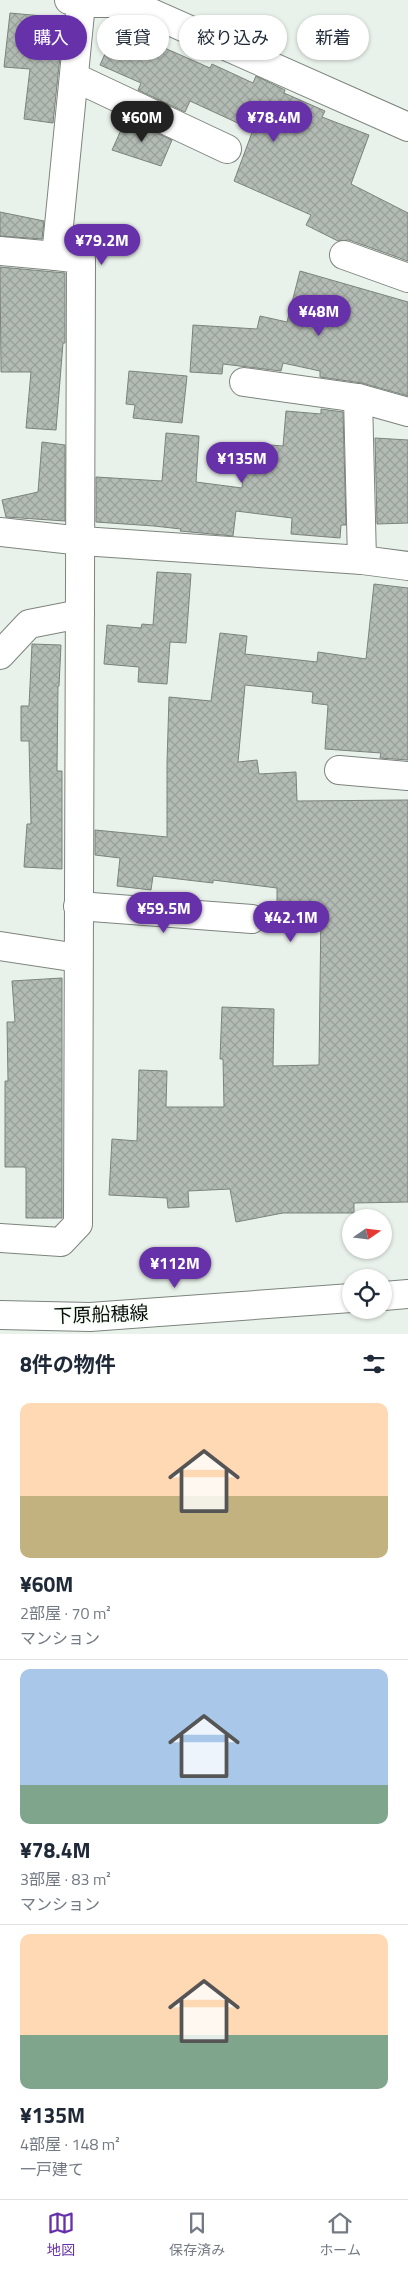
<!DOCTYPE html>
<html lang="ja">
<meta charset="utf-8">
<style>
:root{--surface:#fff;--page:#f2f2f3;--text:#1f2937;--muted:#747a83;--line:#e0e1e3;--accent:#6732a9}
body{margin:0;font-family:"Titillium Web","Noto Sans JP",sans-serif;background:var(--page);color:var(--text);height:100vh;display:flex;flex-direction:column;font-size:19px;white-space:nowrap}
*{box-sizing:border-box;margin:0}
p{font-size:16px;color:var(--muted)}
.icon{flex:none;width:28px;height:28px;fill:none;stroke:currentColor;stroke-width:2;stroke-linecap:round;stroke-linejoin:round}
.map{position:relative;height:1334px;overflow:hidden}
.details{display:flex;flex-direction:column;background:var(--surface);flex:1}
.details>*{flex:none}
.banner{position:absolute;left:15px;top:15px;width:379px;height:45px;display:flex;gap:10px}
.needle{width:32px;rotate:76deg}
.fabs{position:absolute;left:342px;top:1209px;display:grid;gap:10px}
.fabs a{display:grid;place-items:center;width:50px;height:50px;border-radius:50%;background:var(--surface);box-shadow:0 1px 4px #0004;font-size:25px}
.price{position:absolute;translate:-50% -42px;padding:0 11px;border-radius:18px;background:var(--accent);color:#fff;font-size:16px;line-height:32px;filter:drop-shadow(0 1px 2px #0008)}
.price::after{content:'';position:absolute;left:50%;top:30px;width:15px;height:11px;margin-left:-8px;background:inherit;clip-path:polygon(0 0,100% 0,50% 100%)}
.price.active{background:#222;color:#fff}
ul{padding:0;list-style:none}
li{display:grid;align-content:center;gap:10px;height:265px;padding:0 20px}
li+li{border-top:1px solid var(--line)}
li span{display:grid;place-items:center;height:155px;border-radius:10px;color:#555}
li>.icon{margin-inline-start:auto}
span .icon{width:90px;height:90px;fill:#fffc;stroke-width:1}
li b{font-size:21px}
h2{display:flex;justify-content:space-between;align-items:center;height:60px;padding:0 20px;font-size:21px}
.tag{padding:0 18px;border-radius:22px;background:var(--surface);box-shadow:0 1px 4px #0004;font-size:18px;line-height:45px}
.tag.active{background:var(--accent);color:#fff}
.tabs{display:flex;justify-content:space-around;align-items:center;height:70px;border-top:1px solid var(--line);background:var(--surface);font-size:14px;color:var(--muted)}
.tabs a{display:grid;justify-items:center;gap:2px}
.tabs .active{color:var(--accent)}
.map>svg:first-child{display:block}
.building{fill:url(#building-cross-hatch);stroke:#7b837c}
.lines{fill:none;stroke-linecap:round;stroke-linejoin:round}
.minor-casing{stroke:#7c847d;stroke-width:30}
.major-casing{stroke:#7c847d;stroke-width:30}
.minor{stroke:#fff;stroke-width:28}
.major{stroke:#fff;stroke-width:28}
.labels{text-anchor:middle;stroke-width:4;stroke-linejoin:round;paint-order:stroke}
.street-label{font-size:19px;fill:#0b0e0b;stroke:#f7fff8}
</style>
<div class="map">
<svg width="408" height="1334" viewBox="0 0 408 1334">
<defs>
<pattern id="building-cross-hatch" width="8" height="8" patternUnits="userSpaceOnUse" patternTransform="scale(1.25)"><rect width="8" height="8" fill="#b3bcb4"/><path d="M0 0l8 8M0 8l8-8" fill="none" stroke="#99a099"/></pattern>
</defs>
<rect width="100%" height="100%" fill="#e9f2ea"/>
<g class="building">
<polygon points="10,13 64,18 53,123 24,119 30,69 4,67"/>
<polygon points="117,27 210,68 212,64 253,83 256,76 285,90 284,93 325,111 322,117 369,135 351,184 408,213 408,261 349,240 338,241 306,225 311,215 234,181 253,130 190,101 185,112 138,90 141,83 100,65"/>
<polygon points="126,119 172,140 161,166 112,150"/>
<polygon points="0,212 44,221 42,239 0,236"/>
<polygon points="0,267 65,273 65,343 63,343 56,430 26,428 31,372 1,372"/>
<polygon points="300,271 408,302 408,396 362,383 320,377 320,371 283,363 281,371 223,364 222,374 190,372 193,325 257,329 260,316 287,322"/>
<polygon points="129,371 187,376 182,423 133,418 135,405 126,404"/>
<polygon points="321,409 343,412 346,525 341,525 340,538 291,534 292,518 236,511 233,536 180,531 181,529 154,526 96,522 96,477 162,481 166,433 199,436 196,482 242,488 246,443 283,446 286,411 321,414"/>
<polygon points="375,438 408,440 408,523 377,524"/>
<polygon points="42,442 65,445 65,521 6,517 2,500 38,492"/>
<polygon points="157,572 191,574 186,643 170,642 167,684 138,682 139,667 104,664 107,625 141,628 142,624 153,625"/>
<polygon points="374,584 408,588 408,760 380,758 381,753 325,749 328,705 312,703 313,692 245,685 238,762 257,760 259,774 296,772 297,801 408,800 408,1202 354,1203 354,1213 283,1213 236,1222 230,1189 188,1191 189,1207 168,1208 167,1198 109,1195 112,1139 137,1141 139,1070 167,1071 166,1107 224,1107 223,1059 220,1059 222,1007 274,1009 273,1066 319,1065 321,910 277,909 277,888 213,880 213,883 153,876 151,890 117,886 120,858 95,855 95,830 167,837 167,763 169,697 211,701 220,633 247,636 245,654 317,662 318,652 366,659"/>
<polygon points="32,644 61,645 59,686 58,686 57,771 62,771 62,869 24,867 27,824 31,824 29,741 21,741 21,706 29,706"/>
<polygon points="62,978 62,1218 26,1218 26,1169 25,1167 5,1167 5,1081 8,1081 7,1022 15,1022 12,981"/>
</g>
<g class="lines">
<defs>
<g id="minor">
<polyline points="69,0 81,3 129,3 408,127"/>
<polyline points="74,77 227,149"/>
<polyline points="0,251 56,256"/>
<polyline points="344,255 408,278"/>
<polyline points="244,382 358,398 408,412"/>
<polyline points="358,398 362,560"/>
<polyline points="0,532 82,541 362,560 408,566"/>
<polyline points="0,655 29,624 80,614"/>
<polyline points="339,770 408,776"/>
<polyline points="78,906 252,919"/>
<polyline points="0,946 78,958"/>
<polyline points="0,1238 61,1242 78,1224 81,259 56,256 81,3"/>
</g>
<g id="major">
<polyline points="384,1296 408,1294"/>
<polyline points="0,1315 90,1317 351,1298"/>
</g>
</defs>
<use href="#minor" class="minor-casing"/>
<use href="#major" class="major-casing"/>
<use href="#minor" class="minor"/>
<use href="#major" class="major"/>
</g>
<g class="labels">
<g class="street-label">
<text transform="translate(101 1314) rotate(-2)" y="7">下原船穂線</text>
</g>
</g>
</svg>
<div class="fabs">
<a><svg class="needle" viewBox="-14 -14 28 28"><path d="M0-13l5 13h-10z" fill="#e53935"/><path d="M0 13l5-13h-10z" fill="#747a83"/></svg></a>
<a><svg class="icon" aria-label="locate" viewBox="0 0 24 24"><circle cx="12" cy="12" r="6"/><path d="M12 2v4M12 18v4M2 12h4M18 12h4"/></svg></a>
</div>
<b class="price active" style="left:142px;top:143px">¥60M</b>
<b class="price" style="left:274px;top:143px">¥78.4M</b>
<b class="price" style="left:102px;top:266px">¥79.2M</b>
<b class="price" style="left:319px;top:337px">¥48M</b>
<b class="price" style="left:242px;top:484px">¥135M</b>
<b class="price" style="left:164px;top:934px">¥59.5M</b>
<b class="price" style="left:291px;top:943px">¥42.1M</b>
<b class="price" style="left:175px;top:1289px">¥112M</b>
<div class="banner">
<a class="tag active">購入</a>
<a class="tag">賃貸</a>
<a class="tag">絞り込み</a>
<a class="tag">新着</a>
</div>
</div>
<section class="details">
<h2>8件の物件<svg class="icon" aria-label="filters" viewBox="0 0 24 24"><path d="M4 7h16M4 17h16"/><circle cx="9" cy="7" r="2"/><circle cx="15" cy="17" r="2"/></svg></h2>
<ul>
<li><span style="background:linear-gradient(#ffd9b3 60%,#c2b280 0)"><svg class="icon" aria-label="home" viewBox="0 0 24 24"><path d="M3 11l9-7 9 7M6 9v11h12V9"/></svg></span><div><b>¥60M</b><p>2部屋 · 70 m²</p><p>マンション</p></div></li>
<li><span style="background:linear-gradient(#a9c7e8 75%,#7fa58c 0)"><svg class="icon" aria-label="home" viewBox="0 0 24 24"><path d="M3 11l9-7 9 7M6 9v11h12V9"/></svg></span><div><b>¥78.4M</b><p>3部屋 · 83 m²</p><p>マンション</p></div></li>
<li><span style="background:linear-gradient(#ffd9b3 65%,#7fa58c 0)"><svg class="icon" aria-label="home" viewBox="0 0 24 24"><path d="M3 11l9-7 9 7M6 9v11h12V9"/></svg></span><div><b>¥135M</b><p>4部屋 · 148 m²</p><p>一戸建て</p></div></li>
</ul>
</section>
<nav class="tabs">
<a class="active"><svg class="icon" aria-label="map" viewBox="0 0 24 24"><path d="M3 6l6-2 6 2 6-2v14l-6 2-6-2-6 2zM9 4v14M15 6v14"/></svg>地図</a>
<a><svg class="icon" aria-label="saved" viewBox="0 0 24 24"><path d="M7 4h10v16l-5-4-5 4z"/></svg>保存済み</a>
<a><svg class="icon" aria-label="home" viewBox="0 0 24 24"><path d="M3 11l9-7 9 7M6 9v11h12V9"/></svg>ホーム</a>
</nav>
